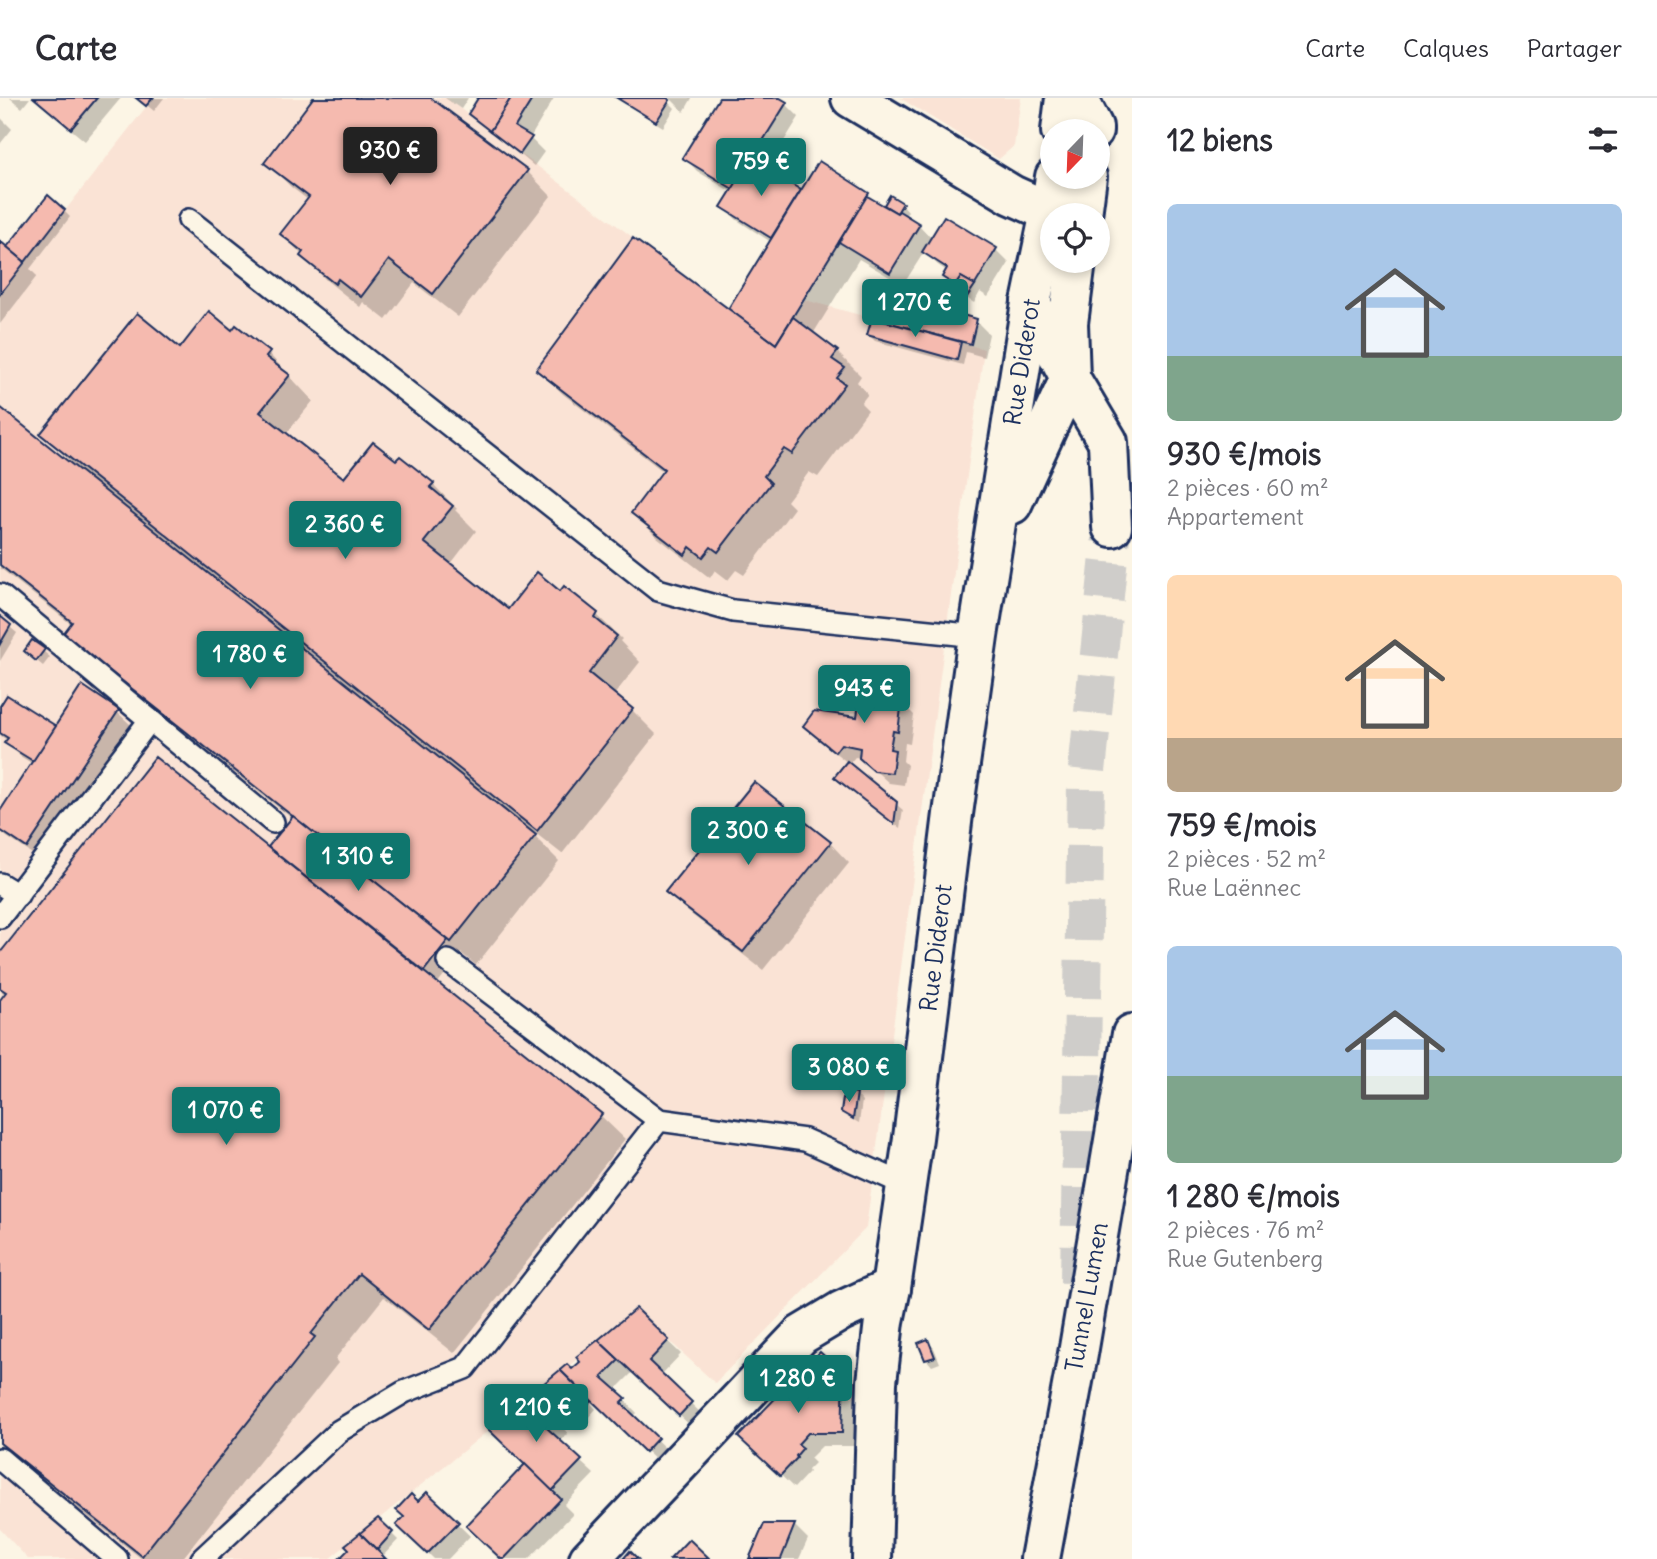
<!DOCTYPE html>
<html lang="fr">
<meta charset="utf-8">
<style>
:root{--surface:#fff;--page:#f2f2f3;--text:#2b2b33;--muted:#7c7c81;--line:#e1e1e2;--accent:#0f766e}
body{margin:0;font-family:Delius,sans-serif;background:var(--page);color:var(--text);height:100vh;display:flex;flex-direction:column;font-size:26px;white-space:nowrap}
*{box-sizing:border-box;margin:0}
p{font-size:23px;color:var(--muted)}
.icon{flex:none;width:38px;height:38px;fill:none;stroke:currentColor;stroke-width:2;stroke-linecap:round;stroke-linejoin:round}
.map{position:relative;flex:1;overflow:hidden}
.sheet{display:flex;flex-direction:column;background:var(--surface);width:525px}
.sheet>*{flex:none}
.needle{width:46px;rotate:203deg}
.controls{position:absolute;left:1040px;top:21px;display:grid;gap:14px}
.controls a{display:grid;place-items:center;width:70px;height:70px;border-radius:50%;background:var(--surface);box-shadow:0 4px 10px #0003;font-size:35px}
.price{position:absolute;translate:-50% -60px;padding:0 16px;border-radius:7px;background:var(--accent);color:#fff;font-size:23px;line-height:46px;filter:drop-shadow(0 2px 4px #0008)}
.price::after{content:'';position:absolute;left:50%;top:42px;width:21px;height:16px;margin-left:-10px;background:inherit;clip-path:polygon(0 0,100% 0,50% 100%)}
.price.active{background:#222;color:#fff}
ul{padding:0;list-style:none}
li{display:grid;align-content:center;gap:14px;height:371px;padding:0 35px}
li span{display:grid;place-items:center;height:217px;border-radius:10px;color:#555}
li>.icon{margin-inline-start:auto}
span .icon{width:126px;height:126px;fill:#fffc;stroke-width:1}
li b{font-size:30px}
h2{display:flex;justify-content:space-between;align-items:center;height:84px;padding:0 35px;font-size:30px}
header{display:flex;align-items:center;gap:42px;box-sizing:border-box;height:98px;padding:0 35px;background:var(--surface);border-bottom:2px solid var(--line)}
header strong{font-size:33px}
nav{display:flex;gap:38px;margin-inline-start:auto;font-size:24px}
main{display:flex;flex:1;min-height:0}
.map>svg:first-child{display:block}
.built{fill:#fae3d5}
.shadow{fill:#0003}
.building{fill:#f5baaf;stroke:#1b2f5e;stroke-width:2}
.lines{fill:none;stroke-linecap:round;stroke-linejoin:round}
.motorway-tunnel{stroke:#cfcdca;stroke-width:38;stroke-dasharray:38 19;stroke-linecap:butt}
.service-casing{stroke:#1b2f5e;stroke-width:26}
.minor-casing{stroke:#1b2f5e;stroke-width:44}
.tertiary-casing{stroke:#1b2f5e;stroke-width:44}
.primary-casing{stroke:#1b2f5e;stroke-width:44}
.motorway-casing{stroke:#1b2f5e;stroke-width:44}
.service{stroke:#fcf5e5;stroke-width:21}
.minor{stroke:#fcf5e5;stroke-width:38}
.tertiary{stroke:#fcf5e5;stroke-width:38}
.primary{stroke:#fcf5e5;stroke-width:38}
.motorway{stroke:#fcf5e5;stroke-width:38}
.labels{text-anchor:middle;stroke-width:7;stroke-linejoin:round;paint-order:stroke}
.street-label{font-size:24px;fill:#1b2f5e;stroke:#fcf5e5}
</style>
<header>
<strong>Carte</strong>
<nav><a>Carte</a><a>Calques</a><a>Partager</a></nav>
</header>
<main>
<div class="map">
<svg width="1132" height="1461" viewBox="0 0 1132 1461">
<rect width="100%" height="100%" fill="#fcf5e5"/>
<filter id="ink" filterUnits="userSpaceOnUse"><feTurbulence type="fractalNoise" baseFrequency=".0143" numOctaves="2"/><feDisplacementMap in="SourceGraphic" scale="14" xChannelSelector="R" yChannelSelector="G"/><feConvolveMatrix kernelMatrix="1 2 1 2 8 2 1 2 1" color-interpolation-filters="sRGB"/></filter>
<g filter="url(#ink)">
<g class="built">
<polygon points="153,0 446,0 776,246 805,202 984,251 866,1130 715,1285 637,1213 329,1461 28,1461 0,1431 0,545 11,526 0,517 0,196"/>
<polygon points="900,0 1021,0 1014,48 999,61"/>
</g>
<g class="shadow">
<polygon points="10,0 30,0 22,10"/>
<polygon points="33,0 121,0 85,43"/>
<polygon points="138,0 164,0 154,13"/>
<polygon points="315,0 428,0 527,73 551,98 458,219 414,185 386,222 363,204 360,209 326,182 282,136 308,102 291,89 267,65"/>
<polygon points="445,0 468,0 461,11"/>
<polygon points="481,0 554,0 530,40 544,54 534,68 499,39"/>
<polygon points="616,0 665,0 675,10 663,29"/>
<polygon points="670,0 692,0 684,14"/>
<polygon points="721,0 777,0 786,6 799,19 766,72 801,95 868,96 878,106 892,113 886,107 902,106 908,113 905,118 919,127 932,141 996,152 1009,165 988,199 980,194 974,205 962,197 956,191 944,178 947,173 938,167 924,154 903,187 859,161 813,236 837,254 861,278 857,284 868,296 861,305 868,312 818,379 809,374 787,403 794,410 744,477 736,472 728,482 715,472 710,480 657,439 633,415 664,374 563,296 538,272 729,213 771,144 737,122 724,109 733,95 697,73 684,59"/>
<polygon points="0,19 12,31 0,46"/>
<polygon points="64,113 70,119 30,171 37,178 0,226 0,145 7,151"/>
<polygon points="868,219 976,223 989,236 984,259 966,254 963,267 875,243 869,237 873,223"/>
<polygon points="236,230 269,256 313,303 286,336 344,383 397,364 400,360 433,386 457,411 455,412 476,433 450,467 508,514 561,495 564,490 597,517 622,541 620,543 640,564 614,597 632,612 656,636 562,756 534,734 532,736 559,763 476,867 461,855 437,886 600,1017 625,1041 454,1255 384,1199 335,1261 338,1265 182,1461 142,1461 0,1349 0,905 6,897 0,892 0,858 275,757 293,721 90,560 66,536 72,527 0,470 0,311 67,364 69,362 43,336 180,253 232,234"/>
<polygon points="0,521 17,535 0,563"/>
<polygon points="43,553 50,559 43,568 32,559"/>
<polygon points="889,580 902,593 901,604 914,617 910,646 905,645 903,663 907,667 904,687 889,685 861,660 855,659 848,667 903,712 900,730 842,685 848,665 818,641 805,628 859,621"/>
<polygon points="0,611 57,630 117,614 131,627 41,762 7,739 0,733 0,716 33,666 20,658 7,644 8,643 0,637"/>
<polygon points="830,745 849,765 763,872 687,813 668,794"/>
<polygon points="856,996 862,1003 859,1025 850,1020 843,1014"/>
<polygon points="636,1213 681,1256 661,1277 704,1318 693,1330 633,1274 615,1292 637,1315 633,1319 670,1355 659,1365 587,1297 585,1299 596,1311 584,1324 545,1286 567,1268 572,1274 583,1264 579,1260"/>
<polygon points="927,1243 934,1250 940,1265 932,1268 926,1261"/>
<polygon points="821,1256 856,1291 855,1348 822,1348 810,1360 815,1365 808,1372 809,1374 794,1390 741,1339"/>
<polygon points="531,1318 554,1322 568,1335 559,1344 594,1376 564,1407 573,1416 529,1461 503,1461 527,1367"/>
<polygon points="427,1396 470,1438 448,1461 434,1461 399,1427"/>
<polygon points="378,1422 398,1442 382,1459 384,1461 341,1461 352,1451 347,1447"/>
<polygon points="765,1428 795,1428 808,1441 799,1461 751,1461"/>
</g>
<g class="building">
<polygon points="34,0 97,0 71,31"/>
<polygon points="136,0 153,0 146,8"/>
<polygon points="313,0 431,0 528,72 433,196 389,162 361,199 338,181 335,186 300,158 303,154 280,136 309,99 264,65"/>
<polygon points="478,0 511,0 490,33 468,16"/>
<polygon points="511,0 533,0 515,29 532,39 520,56 490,33"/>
<polygon points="617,0 667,0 670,2 656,24"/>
<polygon points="719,0 780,0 787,4 733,91 682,60"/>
<polygon points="751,61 801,92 771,140 721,109"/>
<polygon points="819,63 869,95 776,246 728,211"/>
<polygon points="48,97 65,112 25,164 7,149"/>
<polygon points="890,97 903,105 897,115 884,107"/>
<polygon points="867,98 897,115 899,113 920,126 890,175 839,144"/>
<polygon points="944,118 997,150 975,187 961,179 956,188 942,179 947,170 922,154"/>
<polygon points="633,140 776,246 793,219 838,253 832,261 845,270 837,280 845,286 792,356 784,351 764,378 771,385 718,454 711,449 703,459 690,449 685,457 631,415 664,371 536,272"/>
<polygon points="0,143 25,164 0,196"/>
<polygon points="961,179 975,187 967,199 953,191"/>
<polygon points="886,196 977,221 971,246 866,219"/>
<polygon points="209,213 232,232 236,227 270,254 266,259 290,277 260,314 344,380 373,344 396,362 400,358 434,385 430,389 453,408 424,444 508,511 537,474 560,493 564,488 598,515 595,520 617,538 589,575 633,611 537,733 40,336 137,215 180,250"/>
<polygon points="872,220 961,244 957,262 867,237"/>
<polygon points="0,309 536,737 451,844 63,536 72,524 0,467"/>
<polygon points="0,518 11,527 0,546"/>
<polygon points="32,542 45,551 36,563 24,553"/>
<polygon points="863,574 890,578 887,600 902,602 898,634 893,633 890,651 895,652 892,675 874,673 859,660 860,650 841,646 835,654 803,628 814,613 857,619"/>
<polygon points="82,587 119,612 27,750 0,732 0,713"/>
<polygon points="7,597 56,628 33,663 4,645 8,640 0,635 0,608"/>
<polygon points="155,659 602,1016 429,1232 359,1176 311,1236 315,1239 142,1458 0,1345 0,902 6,894 0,890 0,855"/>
<polygon points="847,663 897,704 894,726 834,679"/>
<polygon points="754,684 831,744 743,854 665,794"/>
<polygon points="293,718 448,842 424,873 268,749"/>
<polygon points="844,993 857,995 853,1021 841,1014"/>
<polygon points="636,1210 669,1242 649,1263 692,1304 679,1318 598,1242"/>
<polygon points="928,1241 935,1259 925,1262 918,1245"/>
<polygon points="598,1242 619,1262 602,1279 626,1300 621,1305 658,1340 645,1354 560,1272 567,1266 572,1271 580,1264 576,1259"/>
<polygon points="820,1254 844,1276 842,1335 808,1335 798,1346 803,1350 796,1358 797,1360 780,1378 738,1339"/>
<polygon points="560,1272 591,1303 577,1319 543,1286"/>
<polygon points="520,1305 531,1315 540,1306 556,1321 547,1330 582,1362 552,1393 488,1331"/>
<polygon points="525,1366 561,1401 504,1461 501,1461 466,1428"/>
<polygon points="427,1394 459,1424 427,1456 396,1427 404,1419 396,1412 411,1396 418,1403"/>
<polygon points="378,1420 393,1434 377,1452 360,1435"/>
<polygon points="764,1426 795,1426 781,1461 749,1461"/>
<polygon points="360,1435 386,1461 339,1461 349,1451 345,1447"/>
<polygon points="689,1441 710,1461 670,1461"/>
<polygon points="630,1453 638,1461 623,1461"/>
</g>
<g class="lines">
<polyline class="motorway-tunnel" points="1079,1185 1086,683 1112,429"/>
<defs>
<g id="service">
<polyline points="189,122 658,492 733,513 978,538"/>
<polyline points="0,497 150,622 0,819"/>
<polyline points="150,622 273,724"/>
<polyline points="0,786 18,797"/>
<polyline points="448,863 659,1022 805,1042 906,1087"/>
<polyline points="0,1361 117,1461"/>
<polyline points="202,1461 339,1333 404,1294 465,1270 659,1022"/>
</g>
<g id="minor">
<polyline points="851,0 1012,97 1050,114"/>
<polyline points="589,1461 801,1237 841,1213 891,1190"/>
</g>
<g id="tertiary">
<polyline points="1078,0 1093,29 1093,33"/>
<polyline points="1082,117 1087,79"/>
<polyline points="1012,406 1070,280 1068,225 1076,163"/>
<polyline points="872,1461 877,1284 884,1223 891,1190 913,1040 953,716 978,538 1031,205"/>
</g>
<g id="primary">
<polyline points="1061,33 1065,0"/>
<polyline points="1031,205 1050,114 1055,79"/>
</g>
<g id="motorway">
<polyline points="1031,205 1070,280 1108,344 1112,429"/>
<polyline points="1040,1461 1078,1256 1132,936"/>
</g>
</defs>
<use href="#service" class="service-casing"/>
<use href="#minor" class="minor-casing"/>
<use href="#tertiary" class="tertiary-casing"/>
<use href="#primary" class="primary-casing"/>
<use href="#motorway" class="motorway-casing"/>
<use href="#service" class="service"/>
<use href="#minor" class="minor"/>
<use href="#tertiary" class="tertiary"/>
<use href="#primary" class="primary"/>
<use href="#motorway" class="motorway"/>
</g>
</g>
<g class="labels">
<g class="street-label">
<text transform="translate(1022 264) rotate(-81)" y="8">Rue Diderot</text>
<text transform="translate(936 850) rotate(-83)" y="8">Rue Diderot</text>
<text transform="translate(1087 1199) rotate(-80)" y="8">Tunnel Lumen</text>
</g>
</g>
</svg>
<div class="controls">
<a><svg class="needle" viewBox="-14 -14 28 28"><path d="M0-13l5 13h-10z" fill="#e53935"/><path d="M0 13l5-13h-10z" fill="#7c7c81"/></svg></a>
<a><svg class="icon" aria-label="locate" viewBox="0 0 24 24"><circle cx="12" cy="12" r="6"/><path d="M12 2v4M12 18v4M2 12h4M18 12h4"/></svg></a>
</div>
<b class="price active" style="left:390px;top:89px">930 €</b>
<b class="price" style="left:761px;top:100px">759 €</b>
<b class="price" style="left:915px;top:241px">1 270 €</b>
<b class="price" style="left:345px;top:463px">2 360 €</b>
<b class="price" style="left:250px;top:593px">1 780 €</b>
<b class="price" style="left:864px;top:627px">943 €</b>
<b class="price" style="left:748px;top:769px">2 300 €</b>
<b class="price" style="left:358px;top:795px">1 310 €</b>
<b class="price" style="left:849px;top:1006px">3 080 €</b>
<b class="price" style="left:226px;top:1049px">1 070 €</b>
<b class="price" style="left:798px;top:1317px">1 280 €</b>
<b class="price" style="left:536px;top:1346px">1 210 €</b>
</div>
<section class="sheet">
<h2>12 biens<svg class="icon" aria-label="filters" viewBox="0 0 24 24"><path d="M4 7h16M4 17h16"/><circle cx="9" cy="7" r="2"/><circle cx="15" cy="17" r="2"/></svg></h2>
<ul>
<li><span style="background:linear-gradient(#a9c7e8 70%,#7fa58c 0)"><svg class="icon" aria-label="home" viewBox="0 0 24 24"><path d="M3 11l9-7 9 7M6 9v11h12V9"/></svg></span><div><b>930 €/mois</b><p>2 pièces · 60 m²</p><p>Appartement</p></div></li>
<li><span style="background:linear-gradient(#ffd9b3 75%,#b9a48a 0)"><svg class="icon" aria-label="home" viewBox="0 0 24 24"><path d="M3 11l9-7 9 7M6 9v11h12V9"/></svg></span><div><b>759 €/mois</b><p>2 pièces · 52 m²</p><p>Rue Laënnec</p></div></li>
<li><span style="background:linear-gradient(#a9c7e8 60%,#7fa58c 0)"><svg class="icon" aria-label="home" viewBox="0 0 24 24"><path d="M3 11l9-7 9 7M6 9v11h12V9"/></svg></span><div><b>1 280 €/mois</b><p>2 pièces · 76 m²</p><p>Rue Gutenberg</p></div></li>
</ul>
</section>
</main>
